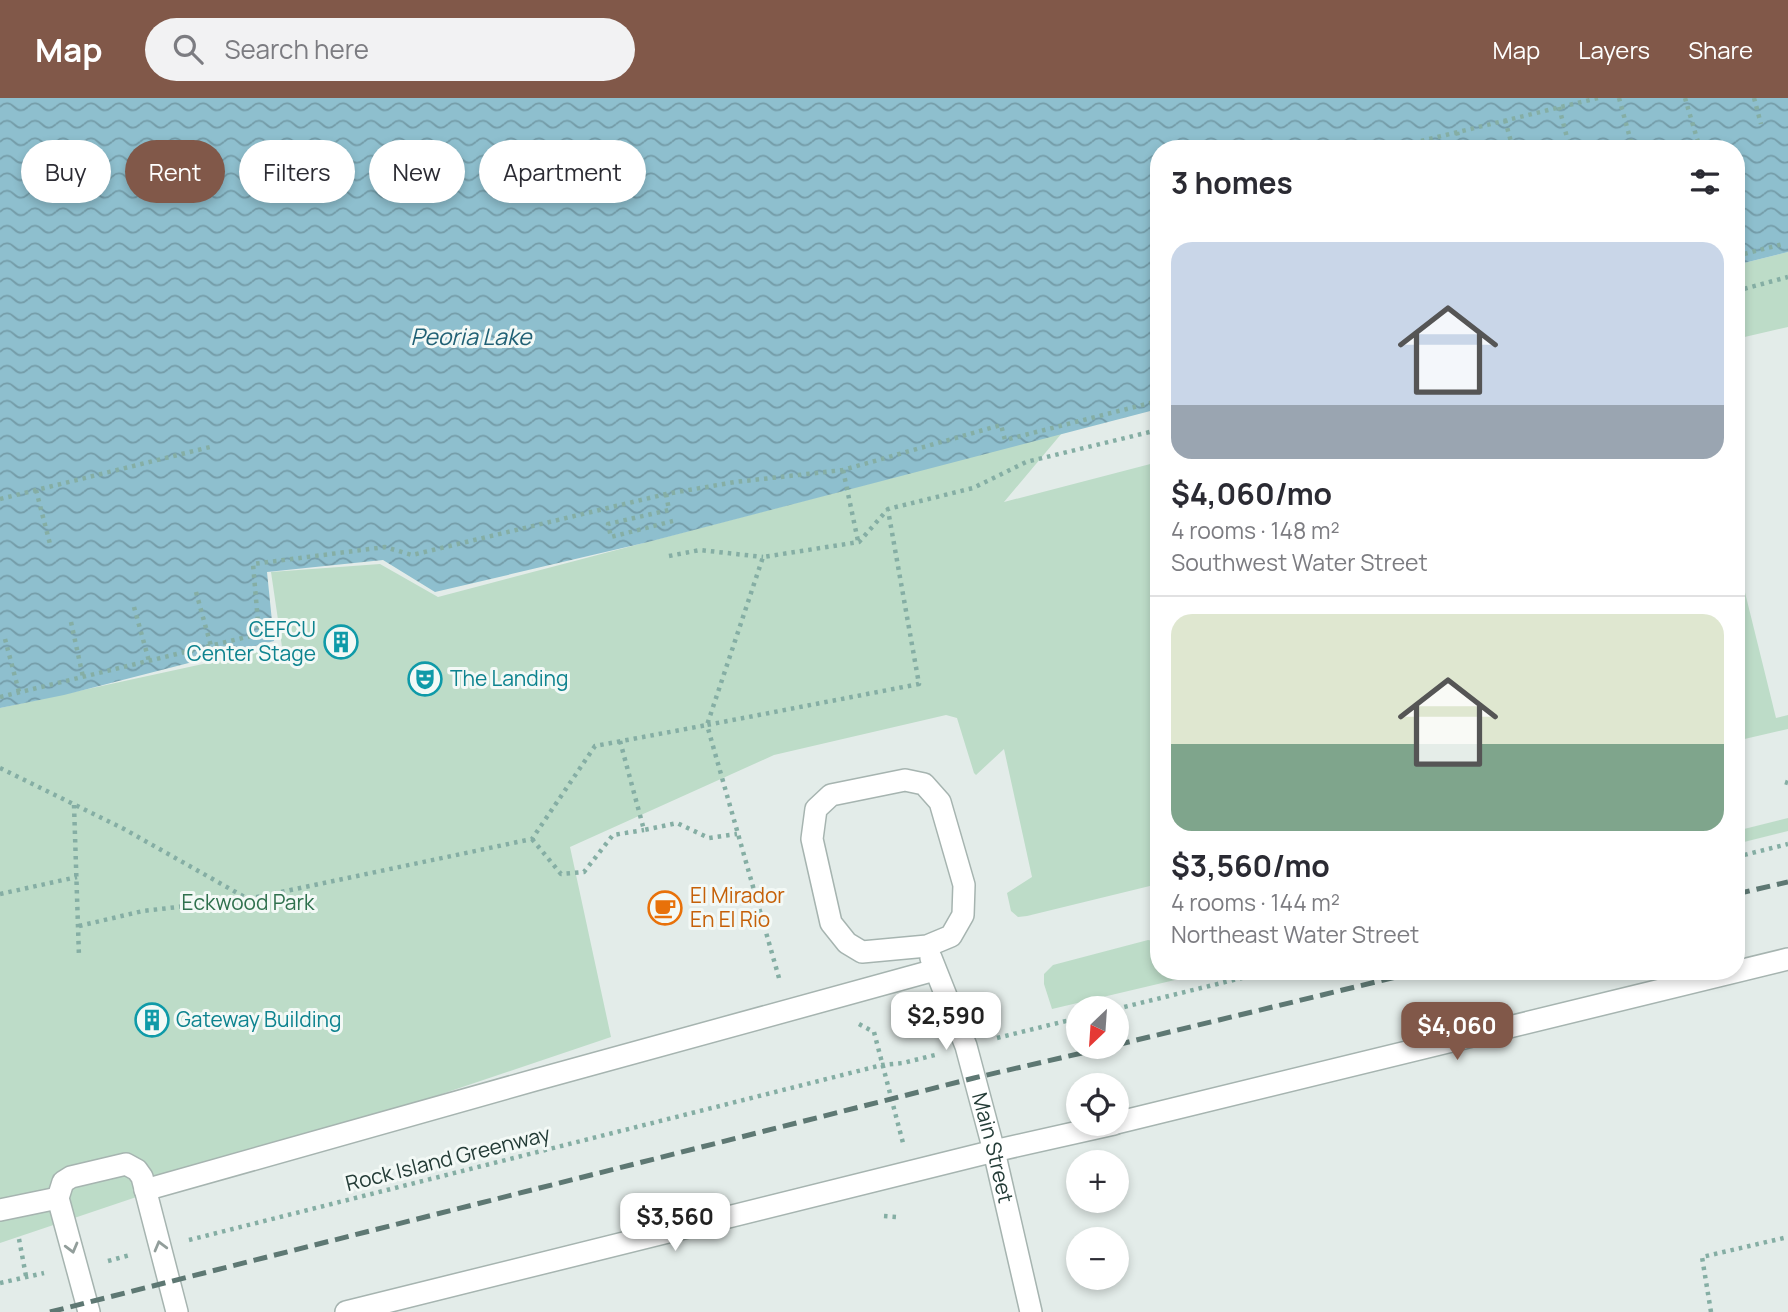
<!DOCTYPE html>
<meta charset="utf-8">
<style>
:root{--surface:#fff;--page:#f2f2f3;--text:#2b2b33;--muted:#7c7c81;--line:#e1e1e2;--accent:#815849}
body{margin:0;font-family:Manrope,sans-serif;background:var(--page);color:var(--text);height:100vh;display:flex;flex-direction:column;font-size:26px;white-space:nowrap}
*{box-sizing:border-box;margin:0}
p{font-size:23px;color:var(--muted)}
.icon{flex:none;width:38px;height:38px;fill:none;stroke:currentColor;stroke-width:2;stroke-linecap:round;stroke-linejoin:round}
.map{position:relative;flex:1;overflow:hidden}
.sheet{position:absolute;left:1150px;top:42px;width:595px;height:840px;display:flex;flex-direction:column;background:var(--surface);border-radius:28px;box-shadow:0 4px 10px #0003}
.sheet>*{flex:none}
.banner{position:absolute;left:21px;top:42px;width:665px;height:63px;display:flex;gap:14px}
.needle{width:46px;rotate:205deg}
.fabs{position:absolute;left:1066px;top:898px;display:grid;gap:14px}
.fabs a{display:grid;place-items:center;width:63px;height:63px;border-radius:50%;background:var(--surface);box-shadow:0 4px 10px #0003;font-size:35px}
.price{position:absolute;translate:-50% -60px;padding:0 16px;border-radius:14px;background:#fff;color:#222;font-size:23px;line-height:46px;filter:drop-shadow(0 2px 4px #0008)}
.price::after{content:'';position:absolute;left:50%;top:42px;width:21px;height:16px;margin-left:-10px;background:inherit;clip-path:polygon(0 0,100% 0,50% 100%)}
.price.selected{background:var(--accent);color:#fff}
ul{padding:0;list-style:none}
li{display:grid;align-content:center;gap:14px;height:371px;padding:0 21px}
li+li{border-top:2px solid var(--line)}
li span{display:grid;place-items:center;height:217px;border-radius:21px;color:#555}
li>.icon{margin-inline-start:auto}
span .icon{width:126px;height:126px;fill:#fffc;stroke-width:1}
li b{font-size:30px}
h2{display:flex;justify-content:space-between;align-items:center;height:84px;padding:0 21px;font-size:30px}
.chip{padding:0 24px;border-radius:32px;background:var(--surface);box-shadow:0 4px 10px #0003;font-size:24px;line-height:63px}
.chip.selected{background:var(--accent);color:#fff}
header{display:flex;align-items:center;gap:42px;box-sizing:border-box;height:98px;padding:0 35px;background:var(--accent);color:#fff}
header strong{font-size:33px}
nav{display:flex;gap:38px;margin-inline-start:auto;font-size:24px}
.search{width:490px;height:63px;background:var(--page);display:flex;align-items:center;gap:18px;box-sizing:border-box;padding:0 24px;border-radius:38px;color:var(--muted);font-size:26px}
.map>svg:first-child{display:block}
.green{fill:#bddcc8}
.water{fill:url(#water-waves)}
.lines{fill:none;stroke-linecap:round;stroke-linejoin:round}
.minor-casing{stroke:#a6b4b0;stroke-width:24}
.path{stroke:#85aea4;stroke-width:4.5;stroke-dasharray:3.5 5;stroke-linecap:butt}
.minor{stroke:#fff;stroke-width:21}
.rail{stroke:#5e7873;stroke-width:5;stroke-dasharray:14 7;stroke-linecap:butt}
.oneway{stroke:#929e9b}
.labels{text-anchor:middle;stroke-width:6;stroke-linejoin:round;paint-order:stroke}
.culture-label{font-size:21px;fill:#0d838f;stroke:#f3f9f6;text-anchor:start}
.food-label{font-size:21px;fill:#c56008;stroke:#f3f9f6;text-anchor:start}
.park-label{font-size:21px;fill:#30714e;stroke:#f3f9f6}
.street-label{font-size:21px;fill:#243c37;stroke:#f3f9f6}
.water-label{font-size:23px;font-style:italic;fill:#216175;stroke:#f3f9f6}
</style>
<header>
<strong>Map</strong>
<div class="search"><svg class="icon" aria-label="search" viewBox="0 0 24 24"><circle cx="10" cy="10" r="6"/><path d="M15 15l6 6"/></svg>Search here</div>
<nav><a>Map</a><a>Layers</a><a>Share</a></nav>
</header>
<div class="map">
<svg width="1788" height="1214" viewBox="0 0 1788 1214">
<defs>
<pattern id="water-waves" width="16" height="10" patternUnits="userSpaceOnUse" patternTransform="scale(1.75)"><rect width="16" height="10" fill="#8ebfce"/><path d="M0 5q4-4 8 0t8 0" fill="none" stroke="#749ca8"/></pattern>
</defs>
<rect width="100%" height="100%" fill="#e3ece9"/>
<g class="green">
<polygon points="1788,154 1788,229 1736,241 1736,167"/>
<polygon points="1062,335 1004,404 1158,364 1158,786 1027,818 1018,819 1011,813 1007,795 1032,779 1004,651 976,677 974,675 957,620 946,617 774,657 570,749 611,939 0,1145 0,610 282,549 271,474 380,466 438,499"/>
<polygon points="1736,458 1776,620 1788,617 1788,631 1736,643"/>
<polygon points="1788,720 1788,733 1736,746 1736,733"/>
<polygon points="1148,842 1158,844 1158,873 1213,873 1052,911 1044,886 1044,876 1053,867"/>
</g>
<polygon class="water" points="0,0 1788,0 1788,154 1736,167 1736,51 1158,51 1158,311 648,444 435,494 383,462 267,474 274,543 64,597 0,610"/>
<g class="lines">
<defs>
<g id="minor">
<polygon points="905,682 924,686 940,704 964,787 963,817 951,838 927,848 862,854 847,845 831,825 812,741 816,711 831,697"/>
<path id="s1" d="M931,860l35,88 28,105 37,161"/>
<polyline points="1116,1025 1788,861"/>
<polyline points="145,1092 535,982 935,872"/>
<polyline points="0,1112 58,1100"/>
<polyline points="89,1214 58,1100 63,1084 71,1079 126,1066 137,1072 142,1079 177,1214"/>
<polyline points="346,1214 994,1053 1114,1026"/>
</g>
</defs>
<use href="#minor" class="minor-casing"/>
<g class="path">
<polyline points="1619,0 1633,51"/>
<polyline points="1685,0 1698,44"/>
<polyline points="1754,0 1761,26"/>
<polyline points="1559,9 1570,51"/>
<polyline points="1505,22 1513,51"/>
<polyline points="1457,34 1461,51"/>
<polyline points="1388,51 1598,0"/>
<polyline points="1736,158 1783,146"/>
<polyline points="1736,193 1788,179"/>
<polyline points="843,372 858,443"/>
<polyline points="36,392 50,446"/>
<polyline points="666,396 669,412 608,426 611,439 673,423"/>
<polyline points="0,401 210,349"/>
<polyline points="669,458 700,452 763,459"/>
<polyline points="196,494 211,548"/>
<polyline points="134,509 149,563"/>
<polyline points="71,524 83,579"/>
<polyline points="5,541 19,594"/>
<polyline points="0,599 259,536 253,466 385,449 412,457 666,396 735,384 843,372 1001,327 1005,342 1158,303"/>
<polyline points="620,643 644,732 677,725 709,740 737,736"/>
<polyline points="0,670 124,731 248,801 532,741 595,648 707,627 763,459 859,444 888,411 973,390 1026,364 1158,332"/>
<polyline points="1785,684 1788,685"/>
<polyline points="74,707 79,859"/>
<polyline points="532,741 561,776 584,774 613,737 644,732"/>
<polyline points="1736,759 1788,746"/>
<polyline points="0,796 77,779"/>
<polyline points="79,828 143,813 247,801"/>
<polyline points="779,880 707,627 919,586 888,412"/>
<polyline points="1116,911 1270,873"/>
<polyline points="859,926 874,934 903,1045"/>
<polyline points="997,940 1078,920"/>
<polyline points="884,1118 897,1119"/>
<polyline points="19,1141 26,1178"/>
<polyline points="189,1142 882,967 903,965 935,957"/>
<polyline points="108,1163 130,1157"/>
<polyline points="0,1185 44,1175"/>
<polyline points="1711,1214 1702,1159 1788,1139"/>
</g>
<use href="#minor" class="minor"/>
<g class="rail">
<polyline points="1736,796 1788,784"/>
<polyline points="1116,947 1421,873"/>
<polyline points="50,1214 974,980 1112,948"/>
</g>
</g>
<defs><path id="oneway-chevron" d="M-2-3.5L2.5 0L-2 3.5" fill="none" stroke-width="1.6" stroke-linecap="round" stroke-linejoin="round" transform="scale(1.75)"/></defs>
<g class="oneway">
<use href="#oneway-chevron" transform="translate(160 1148) rotate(-105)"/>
<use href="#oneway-chevron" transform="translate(72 1150) rotate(75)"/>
</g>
<defs>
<symbol id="building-ring" viewBox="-11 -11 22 22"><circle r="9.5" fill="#f3f9f6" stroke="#0f9aa8" stroke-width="1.5"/><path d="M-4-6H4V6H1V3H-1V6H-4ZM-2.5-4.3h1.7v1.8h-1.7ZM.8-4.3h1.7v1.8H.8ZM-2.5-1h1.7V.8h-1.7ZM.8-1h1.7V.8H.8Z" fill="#0f9aa8"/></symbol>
<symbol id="theatre-ring" viewBox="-11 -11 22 22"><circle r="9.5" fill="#f3f9f6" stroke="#0f9aa8" stroke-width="1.5"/><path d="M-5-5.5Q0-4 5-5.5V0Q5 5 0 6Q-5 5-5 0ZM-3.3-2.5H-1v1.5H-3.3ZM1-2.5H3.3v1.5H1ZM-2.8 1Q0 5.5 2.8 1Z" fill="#0f9aa8"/></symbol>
<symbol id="cafe-ring" viewBox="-11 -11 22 22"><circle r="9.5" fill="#f3f9f6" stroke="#e8710a" stroke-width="1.5"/><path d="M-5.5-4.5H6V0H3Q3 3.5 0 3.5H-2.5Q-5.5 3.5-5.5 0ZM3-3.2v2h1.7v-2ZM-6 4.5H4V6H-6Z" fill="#e8710a"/></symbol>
</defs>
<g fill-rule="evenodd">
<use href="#building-ring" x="322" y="525" width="38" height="38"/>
<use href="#theatre-ring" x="406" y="562" width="38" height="38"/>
<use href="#cafe-ring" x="646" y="791" width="38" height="38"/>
<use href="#building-ring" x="133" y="903" width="38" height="38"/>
</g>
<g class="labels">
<g class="culture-label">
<text x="316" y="539" text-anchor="end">CEFCU<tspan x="316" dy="24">Center Stage</tspan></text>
<text x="450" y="588">The Landing</text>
<text x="176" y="929">Gateway Building</text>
</g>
<g class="food-label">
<text x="690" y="805">El Mirador<tspan x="690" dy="24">En El Rio</tspan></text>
</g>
<g class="park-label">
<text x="248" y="812">Eckwood Park</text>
</g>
<g class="street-label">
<text dy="7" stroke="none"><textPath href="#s1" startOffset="200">Main Street</textPath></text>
<text transform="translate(448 1061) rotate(-14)" y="7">Rock Island Greenway</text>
</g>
<g class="water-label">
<text x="471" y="247">Peoria Lake</text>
</g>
</g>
</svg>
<div class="fabs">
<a><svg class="needle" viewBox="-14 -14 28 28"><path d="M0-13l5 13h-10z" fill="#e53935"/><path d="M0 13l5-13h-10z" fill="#7c7c81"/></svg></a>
<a><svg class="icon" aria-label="locate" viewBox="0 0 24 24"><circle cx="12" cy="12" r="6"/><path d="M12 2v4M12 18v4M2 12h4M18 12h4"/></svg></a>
<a>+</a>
<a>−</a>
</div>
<b class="price" style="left:946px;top:954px">$2,590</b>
<b class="price selected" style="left:1457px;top:964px">$4,060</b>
<b class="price" style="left:675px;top:1155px">$3,560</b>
<div class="banner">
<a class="chip">Buy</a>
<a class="chip selected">Rent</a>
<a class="chip">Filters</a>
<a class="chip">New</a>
<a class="chip">Apartment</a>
</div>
<section class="sheet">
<h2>3 homes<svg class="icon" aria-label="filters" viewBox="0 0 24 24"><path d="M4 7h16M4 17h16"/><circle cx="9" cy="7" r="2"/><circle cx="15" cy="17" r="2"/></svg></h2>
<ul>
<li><span style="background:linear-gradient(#c9d6e8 75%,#9aa5b1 0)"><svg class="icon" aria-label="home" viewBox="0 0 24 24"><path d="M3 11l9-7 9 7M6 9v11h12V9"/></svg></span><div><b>$4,060/mo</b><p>4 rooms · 148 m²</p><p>Southwest Water Street</p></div></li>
<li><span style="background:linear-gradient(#dfe7d0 60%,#7fa58c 0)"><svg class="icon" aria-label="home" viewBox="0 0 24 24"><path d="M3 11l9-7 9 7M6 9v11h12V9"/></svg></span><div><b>$3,560/mo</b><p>4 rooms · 144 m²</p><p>Northeast Water Street</p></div></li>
</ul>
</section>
</div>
